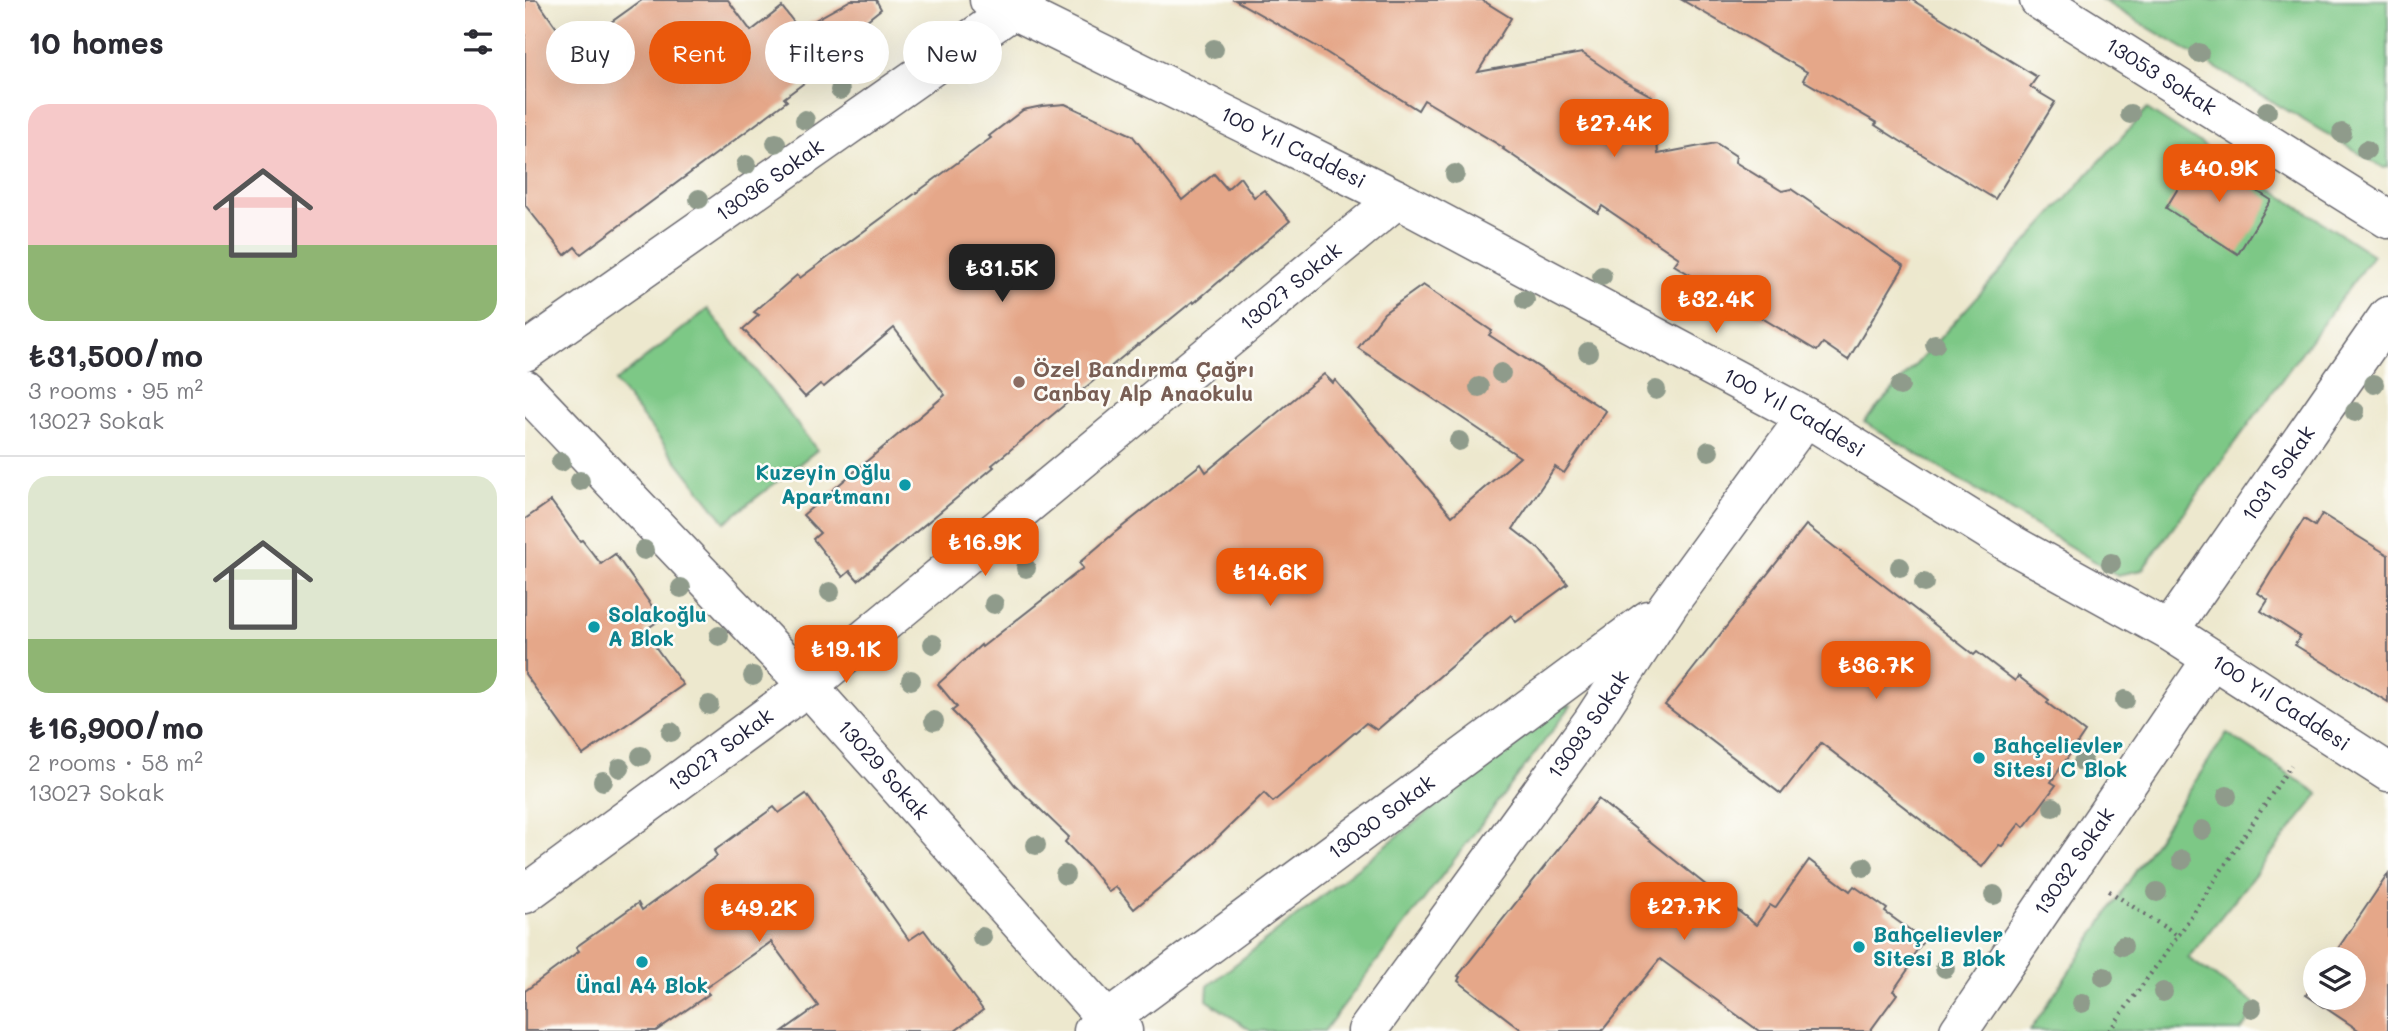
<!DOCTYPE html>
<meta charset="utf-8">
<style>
:root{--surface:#fff;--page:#f7f7f7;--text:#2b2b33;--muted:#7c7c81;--line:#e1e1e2;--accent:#ea580c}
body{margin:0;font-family:Mali,sans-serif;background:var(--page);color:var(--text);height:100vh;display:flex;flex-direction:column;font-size:26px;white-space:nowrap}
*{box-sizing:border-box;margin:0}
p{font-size:23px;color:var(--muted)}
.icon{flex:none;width:38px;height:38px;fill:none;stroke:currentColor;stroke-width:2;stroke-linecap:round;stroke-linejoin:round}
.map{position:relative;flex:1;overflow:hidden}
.details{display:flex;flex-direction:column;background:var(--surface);width:525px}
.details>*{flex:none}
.guide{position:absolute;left:21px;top:21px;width:665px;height:63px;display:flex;gap:14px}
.tools{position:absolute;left:1778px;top:947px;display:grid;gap:14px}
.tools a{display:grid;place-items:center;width:63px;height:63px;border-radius:50%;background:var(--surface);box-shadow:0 7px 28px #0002;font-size:35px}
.price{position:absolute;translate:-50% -60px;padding:0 16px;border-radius:14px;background:var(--accent);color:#fff;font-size:23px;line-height:46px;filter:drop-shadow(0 2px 4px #0008)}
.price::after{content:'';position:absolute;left:50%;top:42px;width:21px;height:16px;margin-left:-10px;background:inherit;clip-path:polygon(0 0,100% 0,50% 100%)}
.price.active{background:#222;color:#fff}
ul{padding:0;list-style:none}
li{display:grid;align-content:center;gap:14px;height:371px;padding:0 28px}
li+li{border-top:2px solid var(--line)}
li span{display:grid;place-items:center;height:217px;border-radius:21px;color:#555}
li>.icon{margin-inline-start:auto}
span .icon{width:126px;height:126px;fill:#fffc;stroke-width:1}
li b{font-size:30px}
h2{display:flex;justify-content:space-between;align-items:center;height:84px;padding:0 28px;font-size:30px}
.tag{padding:0 24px;border-radius:32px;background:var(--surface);box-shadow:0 7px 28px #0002;font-size:24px;line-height:63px}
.tag.active{background:var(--accent);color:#fff}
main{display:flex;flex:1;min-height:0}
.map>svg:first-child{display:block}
.green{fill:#7dc886;stroke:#507560;stroke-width:2}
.building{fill:#e5a789}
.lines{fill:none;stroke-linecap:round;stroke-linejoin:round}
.minor-casing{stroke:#69676e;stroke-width:41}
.path{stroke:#69676e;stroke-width:4.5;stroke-dasharray:2 5;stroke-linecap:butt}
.minor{stroke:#fff;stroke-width:38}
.tree{fill:#8f9b8b}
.education-dot{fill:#8d6e63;stroke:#fdfcf7;stroke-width:2.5}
.culture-dot{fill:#0f9aa8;stroke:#fdfcf7;stroke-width:2.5}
.labels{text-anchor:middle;stroke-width:5;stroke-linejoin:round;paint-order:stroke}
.street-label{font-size:21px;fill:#22223b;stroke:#fdfcf7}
.education-label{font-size:21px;font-weight:bold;fill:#785e54;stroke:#fdfcf7;text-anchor:start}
.culture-label{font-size:21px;font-weight:bold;fill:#0d838f;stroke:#fdfcf7;text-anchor:start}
</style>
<main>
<section class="details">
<h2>10 homes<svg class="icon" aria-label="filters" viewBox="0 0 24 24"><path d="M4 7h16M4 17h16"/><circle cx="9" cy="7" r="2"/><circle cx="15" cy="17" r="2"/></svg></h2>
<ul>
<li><span style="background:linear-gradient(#f6c9c9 65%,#8fb573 0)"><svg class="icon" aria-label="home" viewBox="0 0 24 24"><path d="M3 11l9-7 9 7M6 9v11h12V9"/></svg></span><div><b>₺31,500/mo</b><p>3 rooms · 95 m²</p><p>13027 Sokak</p></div></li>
<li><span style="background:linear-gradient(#dfe7d0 75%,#8fb573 0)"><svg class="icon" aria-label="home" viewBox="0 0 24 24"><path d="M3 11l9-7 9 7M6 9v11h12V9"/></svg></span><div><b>₺16,900/mo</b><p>2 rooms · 58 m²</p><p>13027 Sokak</p></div></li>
</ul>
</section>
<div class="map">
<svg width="1863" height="1031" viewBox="0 0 1863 1031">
<rect width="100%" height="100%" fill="#fdfcf7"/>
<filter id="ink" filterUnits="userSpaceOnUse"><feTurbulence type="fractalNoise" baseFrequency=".0143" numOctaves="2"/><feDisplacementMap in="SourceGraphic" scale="14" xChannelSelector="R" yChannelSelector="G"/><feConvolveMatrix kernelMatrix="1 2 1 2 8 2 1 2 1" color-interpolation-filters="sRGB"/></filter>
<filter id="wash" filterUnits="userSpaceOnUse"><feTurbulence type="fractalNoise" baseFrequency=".00686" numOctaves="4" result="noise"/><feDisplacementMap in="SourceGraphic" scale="28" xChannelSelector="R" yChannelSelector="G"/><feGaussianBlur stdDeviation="1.57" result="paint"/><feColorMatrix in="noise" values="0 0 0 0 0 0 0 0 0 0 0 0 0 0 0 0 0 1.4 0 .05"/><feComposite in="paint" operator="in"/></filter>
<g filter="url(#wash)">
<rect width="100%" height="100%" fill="#ede8ce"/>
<g class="green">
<polygon points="1577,0 1863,0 1863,167 1859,168"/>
<polygon points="1622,109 1848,255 1617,570 1592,575 1339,422"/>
<polygon points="183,309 292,450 200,522 90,382"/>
<polygon points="1040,706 1046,706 799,1031 727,1031 682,1000 683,986 1032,710"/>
<polygon points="1702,733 1794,794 1663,958 1733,1006 1716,1031 1505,1031"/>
</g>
<g id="blocks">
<g class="building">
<polygon points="0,0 12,0 47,50 117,0 203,0 226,31 257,7 274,29 326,0 351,0 356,9 286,65 295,71 259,98 262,101 56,254 50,247 40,255 0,205"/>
<polygon points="710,0 957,0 986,18 953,72 1057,53 1100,82 1127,96 1126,110 1130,113 1133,154 1191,143 1211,156 1210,162 1257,191 1266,189 1379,266 1323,360 1298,343 1292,351 1149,265 1154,258 1077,206 1073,213 978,149 979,148 899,100 893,110 796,49"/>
<polygon points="1157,0 1387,0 1512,77 1505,87 1530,102 1470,199 1375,141 1350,125 1352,123 1278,80 1282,72"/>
<polygon points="540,104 607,135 657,200 689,174 702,189 715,177 729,197 739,190 765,221 669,303 668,301 614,345 613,344 467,465 469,467 333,580 325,571 318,577 288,539 295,533 278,515 420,395 369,328 299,387 295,384 280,397 218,329 234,315 229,312 272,275 275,278 466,138 464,136 498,110 517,106"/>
<polygon points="1674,154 1746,200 1713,254 1641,208"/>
<polygon points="898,285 967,331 964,335 1081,411 1039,473 1030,467 988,529 1015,550 1043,584 991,622 986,615 852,730 841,723 748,802 739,793 680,850 609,909 591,887 584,892 564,867 540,842 544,837 490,785 446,730 427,711 432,707 413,684 456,645 457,647 558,568 554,563 588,534 676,464 681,472 799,374 808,383 810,380 927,516 995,457 833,348 859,313"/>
<polygon points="26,501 55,541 57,540 76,564 90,554 136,619 119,631 158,685 58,755 0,674 0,519"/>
<polygon points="1797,514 1863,555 1863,702 1770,645 1775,636 1736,611 1743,600 1733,593 1779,519 1790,526"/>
<polygon points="1281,525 1449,655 1452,652 1490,681 1493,676 1524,700 1522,703 1560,732 1526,782 1531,785 1514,808 1499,827 1495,823 1477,846 1474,845 1457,867 1296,743 1256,794 1140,705"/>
<polygon points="281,794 384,940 399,930 458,1010 430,1031 258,1031 293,1006 246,942 179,989 184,994 131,1031 0,1031 0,991 54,951 51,947 113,903 117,910 192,856 189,851 249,807 254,813"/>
<polygon points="1073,799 1231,925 1245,905 1250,908 1284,860 1325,891 1329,886 1362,909 1360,912 1399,940 1383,963 1386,965 1368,991 1372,994 1345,1031 1234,1031 1135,959 1077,1031 998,1031 933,981 935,977 933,976"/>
<polygon points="1863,874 1863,1031 1835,1031 1781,995 1790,982 1790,998 1829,998 1829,959 1806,959"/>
</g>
</g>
</g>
<g filter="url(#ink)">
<use href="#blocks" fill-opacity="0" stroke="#69676e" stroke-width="2"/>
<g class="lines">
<defs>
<g id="minor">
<path id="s1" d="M464,0l25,10 383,189 409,218 205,127 158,87 219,141"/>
<path id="s2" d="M1514,0l349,219"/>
<path id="s3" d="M0,352l502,-352"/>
<path id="s4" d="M0,389l283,297 300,335 15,10"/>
<path id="s5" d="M1644,631l219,-315"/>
<path id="s6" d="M0,894l283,-208 589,-487"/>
<path id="s7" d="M568,1031l555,-411"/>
<path id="s8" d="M842,1031l225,-309 77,-118 137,-187"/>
<path id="s9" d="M1434,1031l253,-372"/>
</g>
</defs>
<use href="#minor" class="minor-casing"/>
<g class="path">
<polyline points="1584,891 1653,936"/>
<polyline points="1584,1031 1653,936 1766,765"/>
</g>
<use href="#minor" class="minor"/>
</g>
<g class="tree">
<circle cx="689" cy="49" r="10"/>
<circle cx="1674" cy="53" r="10"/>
<circle cx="67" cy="56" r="10"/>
<circle cx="315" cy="90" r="10"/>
<circle cx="1742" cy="111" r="10"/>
<circle cx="1605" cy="114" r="10"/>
<circle cx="280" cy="120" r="10"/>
<circle cx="1817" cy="133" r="10"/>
<circle cx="251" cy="143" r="10"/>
<circle cx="1841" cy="150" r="10"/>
<circle cx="221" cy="165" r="10"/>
<circle cx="930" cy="174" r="10"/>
<circle cx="174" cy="199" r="10"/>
<circle cx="1077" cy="276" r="10"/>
<circle cx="1000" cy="300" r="10"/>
<circle cx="1410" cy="344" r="10"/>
<circle cx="1063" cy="352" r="10"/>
<circle cx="976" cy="373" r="10"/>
<circle cx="1849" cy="384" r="10"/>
<circle cx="1375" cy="386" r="10"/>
<circle cx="954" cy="387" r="10"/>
<circle cx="1131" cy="390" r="10"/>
<circle cx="1830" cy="412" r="10"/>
<circle cx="934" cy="441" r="10"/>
<circle cx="1184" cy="451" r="10"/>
<circle cx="36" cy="462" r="10"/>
<circle cx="55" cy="481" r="10"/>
<circle cx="119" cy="550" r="10"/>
<circle cx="1586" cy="563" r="10"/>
<circle cx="1375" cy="567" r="10"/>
<circle cx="501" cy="568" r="10"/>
<circle cx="1399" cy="583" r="10"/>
<circle cx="156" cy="588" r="10"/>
<circle cx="305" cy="592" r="10"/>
<circle cx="469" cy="604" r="10"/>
<circle cx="194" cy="636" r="10"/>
<circle cx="408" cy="644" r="10"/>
<circle cx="228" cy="676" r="10"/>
<circle cx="386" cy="680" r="10"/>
<circle cx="1600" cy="700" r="10"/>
<circle cx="184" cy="705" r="10"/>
<circle cx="409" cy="721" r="10"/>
<circle cx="146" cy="732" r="10"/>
<circle cx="116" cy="756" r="10"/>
<circle cx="1558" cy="762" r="10"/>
<circle cx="95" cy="768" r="10"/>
<circle cx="78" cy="781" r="10"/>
<circle cx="1702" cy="796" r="10"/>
<circle cx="1528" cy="807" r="10"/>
<circle cx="1677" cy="830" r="10"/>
<circle cx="511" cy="845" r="10"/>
<circle cx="1657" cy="860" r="10"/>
<circle cx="1339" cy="867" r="10"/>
<circle cx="540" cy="875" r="10"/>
<circle cx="1632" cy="892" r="10"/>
<circle cx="1469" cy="895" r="10"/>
<circle cx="457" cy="937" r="10"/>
<circle cx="1598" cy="946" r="10"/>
<circle cx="1420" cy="968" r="10"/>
<circle cx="1579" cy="977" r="10"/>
<circle cx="1638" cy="992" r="10"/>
<circle cx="1557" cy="1003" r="10"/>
<circle cx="1727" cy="1008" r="10"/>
</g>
</g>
<circle class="education-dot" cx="494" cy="382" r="7"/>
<g class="culture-dot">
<circle cx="380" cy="485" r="7"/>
<circle cx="69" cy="627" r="7"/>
<circle cx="1454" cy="758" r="7"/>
<circle cx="1334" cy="947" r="7"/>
<circle cx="117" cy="962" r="7"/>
</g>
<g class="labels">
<g class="street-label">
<text dy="7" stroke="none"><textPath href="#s2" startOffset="144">13053 Sokak</textPath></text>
<text dy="7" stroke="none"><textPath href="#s1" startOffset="338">100 Yıl Caddesi</textPath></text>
<text dy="7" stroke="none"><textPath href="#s3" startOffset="299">13036 Sokak</textPath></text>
<text dy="7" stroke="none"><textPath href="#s6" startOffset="978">13027 Sokak</textPath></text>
<text dy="7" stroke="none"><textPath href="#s1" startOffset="905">100 Yıl Caddesi</textPath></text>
<text dy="7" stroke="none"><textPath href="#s5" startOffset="192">1031 Sokak</textPath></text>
<text dy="7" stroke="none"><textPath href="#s1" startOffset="1472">100 Yıl Caddesi</textPath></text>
<text dy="7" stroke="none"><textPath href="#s8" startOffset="378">13093 Sokak</textPath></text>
<text dy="7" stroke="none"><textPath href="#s6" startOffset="243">13027 Sokak</textPath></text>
<text dy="7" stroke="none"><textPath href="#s4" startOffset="523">13029 Sokak</textPath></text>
<text dy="7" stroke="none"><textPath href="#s7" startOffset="359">13030 Sokak</textPath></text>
<text dy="7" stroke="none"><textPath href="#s9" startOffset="205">13032 Sokak</textPath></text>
</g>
<g class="education-label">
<text x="508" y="377">Özel Bandırma Çağrı<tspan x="508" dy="24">Canbay Alp Anaokulu</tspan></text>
</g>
<g class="culture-label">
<text x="366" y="480" text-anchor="end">Kuzeyin Oğlu<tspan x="366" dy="24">Apartmanı</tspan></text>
<text x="83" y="622">Solakoğlu<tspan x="83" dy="24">A Blok</tspan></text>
<text x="1468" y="753">Bahçelievler<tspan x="1468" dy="24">Sitesi C Blok</tspan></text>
<text x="1348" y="942">Bahçelievler<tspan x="1348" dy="24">Sitesi B Blok</tspan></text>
<text x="117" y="993" text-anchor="middle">Ünal A4 Blok</text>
</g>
</g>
</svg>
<div class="tools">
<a><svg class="icon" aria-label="layers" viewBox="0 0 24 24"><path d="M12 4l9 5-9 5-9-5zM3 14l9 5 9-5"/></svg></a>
</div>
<b class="price" style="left:1089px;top:159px">₺27.4K</b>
<b class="price" style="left:1694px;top:204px">₺40.9K</b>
<b class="price active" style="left:477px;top:304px">₺31.5K</b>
<b class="price" style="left:1191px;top:335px">₺32.4K</b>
<b class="price" style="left:460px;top:578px">₺16.9K</b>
<b class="price" style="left:745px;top:608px">₺14.6K</b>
<b class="price" style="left:321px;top:685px">₺19.1K</b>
<b class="price" style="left:1351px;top:701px">₺36.7K</b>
<b class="price" style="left:1159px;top:942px">₺27.7K</b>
<b class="price" style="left:234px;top:944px">₺49.2K</b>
<div class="guide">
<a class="tag">Buy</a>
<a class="tag active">Rent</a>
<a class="tag">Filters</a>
<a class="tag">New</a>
</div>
</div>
</main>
